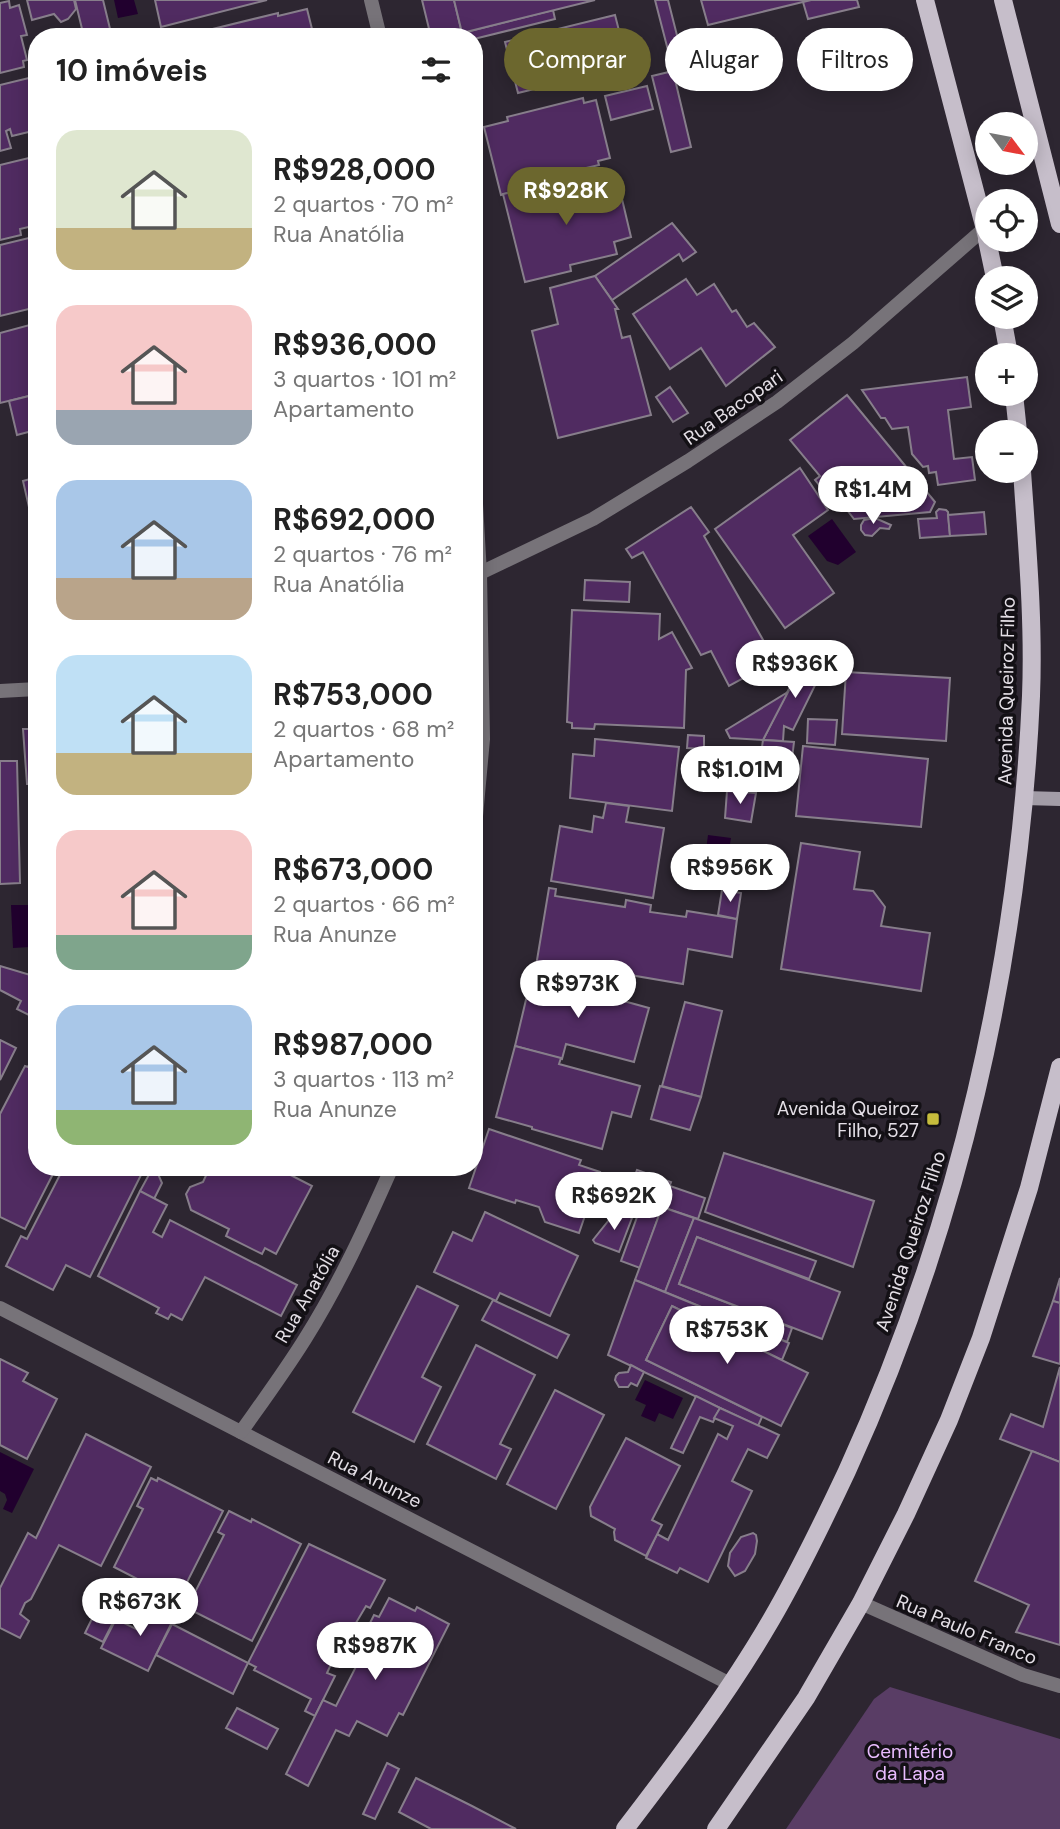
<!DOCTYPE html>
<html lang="pt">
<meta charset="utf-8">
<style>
:root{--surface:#fff;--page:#f2f2f2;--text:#222;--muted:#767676;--accent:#6c672e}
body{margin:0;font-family:"DM Sans",sans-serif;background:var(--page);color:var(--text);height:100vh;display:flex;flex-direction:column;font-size:26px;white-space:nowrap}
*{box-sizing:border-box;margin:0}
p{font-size:23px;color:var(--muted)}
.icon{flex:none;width:38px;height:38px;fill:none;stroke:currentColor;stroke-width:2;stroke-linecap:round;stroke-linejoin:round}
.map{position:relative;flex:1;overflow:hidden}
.sheet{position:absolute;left:28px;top:28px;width:455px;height:1148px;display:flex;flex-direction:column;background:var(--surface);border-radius:28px;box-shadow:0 4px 18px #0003}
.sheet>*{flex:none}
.guide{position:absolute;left:504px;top:28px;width:450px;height:63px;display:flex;gap:14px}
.needle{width:46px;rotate:122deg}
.controls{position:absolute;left:975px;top:112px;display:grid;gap:14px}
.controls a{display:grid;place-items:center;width:63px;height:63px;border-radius:50%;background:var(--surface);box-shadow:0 4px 18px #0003;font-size:35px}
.price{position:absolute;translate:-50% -60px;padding:0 16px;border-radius:24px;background:#fff;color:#222;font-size:23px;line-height:46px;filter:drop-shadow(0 2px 4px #0008)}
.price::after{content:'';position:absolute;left:50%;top:42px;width:21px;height:16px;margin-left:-10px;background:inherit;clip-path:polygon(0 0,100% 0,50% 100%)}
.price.selected{background:var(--accent);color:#fff}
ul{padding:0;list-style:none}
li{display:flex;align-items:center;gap:21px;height:175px;padding:0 28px}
li span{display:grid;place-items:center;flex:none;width:196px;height:140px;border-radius:21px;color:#555}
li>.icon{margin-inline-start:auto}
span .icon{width:84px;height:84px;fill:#fffc;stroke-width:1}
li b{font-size:30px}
h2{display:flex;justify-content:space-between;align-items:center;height:84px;padding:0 28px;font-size:30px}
.pill{padding:0 24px;border-radius:32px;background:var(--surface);box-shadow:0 4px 18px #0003;font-size:24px;line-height:63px}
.pill.selected{background:var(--accent);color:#fff}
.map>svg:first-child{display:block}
.green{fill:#593d65}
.water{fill:#21002e}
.building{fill:#502b61;stroke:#877e8b;stroke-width:2}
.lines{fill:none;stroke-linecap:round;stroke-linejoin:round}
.street{stroke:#777379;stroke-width:14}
.secondary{stroke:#a39da7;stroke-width:14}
.primary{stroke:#c6beca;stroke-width:18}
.poi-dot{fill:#c6bc3c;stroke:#131015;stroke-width:2.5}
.labels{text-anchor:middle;stroke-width:7;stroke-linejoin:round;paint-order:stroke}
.street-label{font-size:19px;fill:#e4dfe6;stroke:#131015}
.poi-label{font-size:19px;fill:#e4dfe6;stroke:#131015;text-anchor:end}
.park-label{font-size:19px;fill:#e9bcff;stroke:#131015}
</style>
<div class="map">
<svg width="1060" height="1829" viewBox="0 0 1060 1829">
<rect width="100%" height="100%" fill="#2d2631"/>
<polygon class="green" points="890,1687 1060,1739 1060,1829 786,1829 874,1699"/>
<g class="water">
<polygon points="114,0 134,0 138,14 118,18"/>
<polygon points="832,519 856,552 838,565 827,561 808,536"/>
<polygon points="708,835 731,838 725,876 703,873"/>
<polygon points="11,905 29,905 30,947 13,948"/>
<polygon points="645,1380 683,1398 673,1419 659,1413 655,1422 641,1416 646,1405 635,1400"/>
<polygon points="0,1452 34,1469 12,1513 3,1509 7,1500 5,1494 0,1491"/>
</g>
<g class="building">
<polygon points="27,0 74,0 76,9 68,19 61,22 54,14 32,20"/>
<polygon points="75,0 103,0 112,37 84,37"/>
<polygon points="155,0 267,0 161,27"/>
<polygon points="422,0 454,0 462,33 553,10 555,19 474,39 474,37 431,37"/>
<polygon points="454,0 595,0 462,33"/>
<polygon points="655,0 668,0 682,55 670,58"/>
<polygon points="701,0 811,0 708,25"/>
<polygon points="811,0 857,0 859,7 808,19 803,2"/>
<polygon points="9,1 10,8 19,5 27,35 21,36 27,60 23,61 24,67 0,73 0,3"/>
<polygon points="307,9 314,37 184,36 278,13 278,16"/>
<polygon points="615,15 628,66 518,93 505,42"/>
<polygon points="673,71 691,147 671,152 652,76"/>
<polygon points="37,76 37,130 12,136 10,129 6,131 11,148 0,151 0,85"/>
<polygon points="647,86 653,109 611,120 605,96"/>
<polygon points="583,98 584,103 596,100 610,158 598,161 599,165 552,176 554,181 501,195 484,127 508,121 507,117"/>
<polygon points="37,156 37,225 20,229 21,235 0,240 0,165"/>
<polygon points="617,178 631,237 614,242 617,254 570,265 571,271 525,282 503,194 538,186 541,197"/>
<polygon points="672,223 696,252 683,261 679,254 612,300 595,276"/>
<polygon points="37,236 37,307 0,316 0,245"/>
<polygon points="595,276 618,309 615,309 622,338 630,336 651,415 558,438 532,331 558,324 550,288"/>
<polygon points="686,279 697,295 714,284 732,312 736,310 747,327 754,323 775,347 726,386 701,348 670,369 633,314"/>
<polygon points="37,323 37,394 0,403 0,333"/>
<polygon points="967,377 971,407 948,410 954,459 972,457 975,480 938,485 936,472 929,473 928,466 923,467 912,454 908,427 892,429 885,418 881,418 862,390"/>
<polygon points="670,387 688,413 673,422 656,397"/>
<polygon points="37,394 37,452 32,431 17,435 9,401"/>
<polygon points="847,395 935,502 930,512 854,519 830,488 825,492 815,480 820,476 790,440"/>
<polygon points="800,468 828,510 793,535 834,593 785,628 715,529"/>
<polygon points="37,477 37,542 23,481"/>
<polygon points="691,507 709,532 704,536 775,661 729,686 711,651 701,655 643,552 632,558 626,549"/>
<polygon points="939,509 946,510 948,512 950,536 920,538 918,519 937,518 936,512"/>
<polygon points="984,512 986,534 950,536 948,515"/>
<polygon points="875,518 891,525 889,529 880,528 872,536 865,535 861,530 861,525 864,520"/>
<polygon points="585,580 630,582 629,602 584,600"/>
<polygon points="572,610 660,614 659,639 672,632 692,668 686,670 684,728 595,724 594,729 572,728 572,723 567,722"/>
<polygon points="802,663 826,663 793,730 784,726 783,741 763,740"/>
<polygon points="846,672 950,678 946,741 842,734"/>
<polygon points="788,692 763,740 730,738 726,730"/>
<polygon points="808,719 837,720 835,745 807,743"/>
<polygon points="23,729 37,729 37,784 27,784"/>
<polygon points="688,735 704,736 704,749 687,748"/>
<polygon points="595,739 679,747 672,811 570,798 573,754 594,756"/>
<polygon points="763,740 794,742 789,784 757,781"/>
<polygon points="803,746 928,759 921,827 796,816"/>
<polygon points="0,761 17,761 20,883 0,884"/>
<polygon points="727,791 756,793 751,822 725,818"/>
<polygon points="606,803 629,806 626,822 664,828 653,898 551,881 560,826 592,832 594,816 603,818"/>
<polygon points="801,843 860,852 854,889 873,891 885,907 881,926 930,933 921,991 781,969"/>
<polygon points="549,888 556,889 555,896 625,907 626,900 651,905 650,912 686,917 687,911 737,919 732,957 688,949 683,984 577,966 575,976 536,966"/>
<polygon points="722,890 741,893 737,919 718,915"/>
<polygon points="0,966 37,977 37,1019 17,1009 21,1001 0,990"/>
<polygon points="534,966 561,973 558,983 649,1008 634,1062 566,1044 562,1059 515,1046"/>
<polygon points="685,1002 722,1011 701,1097 662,1086"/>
<polygon points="0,1040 16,1048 0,1080"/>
<polygon points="515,1046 561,1058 559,1064 640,1086 631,1117 612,1112 602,1149 532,1129 532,1127 496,1117"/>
<polygon points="32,1060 37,1063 37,1167 51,1167 55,1170 25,1229 0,1217 0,1114 25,1066 28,1067"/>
<polygon points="660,1086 701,1097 690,1130 651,1119"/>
<polygon points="489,1129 581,1160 579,1165 600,1172 579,1233 545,1222 539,1207 516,1200 515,1203 469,1188"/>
<polygon points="724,1153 874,1201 853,1267 705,1212"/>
<polygon points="64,1167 145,1167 90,1277 66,1265 53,1290 6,1266 21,1236 27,1239"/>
<polygon points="210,1167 275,1167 312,1186 276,1254 265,1248 262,1254 226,1236 229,1229 191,1210 186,1194 190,1187 203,1182"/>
<polygon points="637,1170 671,1182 640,1268 621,1261 637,1217 627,1196"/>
<polygon points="151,1171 158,1174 162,1183 154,1199 140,1191"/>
<polygon points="670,1186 705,1198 698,1219 662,1207"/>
<polygon points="140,1191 167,1205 153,1232 162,1237 170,1220 297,1285 281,1316 205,1277 182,1320 171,1314 168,1319 156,1313 159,1308 98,1276"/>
<polygon points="662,1207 694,1218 665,1292 635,1280"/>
<polygon points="617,1210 632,1218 619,1252 595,1243 593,1240"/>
<polygon points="485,1212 578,1256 550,1316 500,1293 496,1301 434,1272 453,1232 472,1241"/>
<polygon points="694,1218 816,1261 809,1279 697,1237 679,1284 792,1328 787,1342 665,1292"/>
<polygon points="697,1237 840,1292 822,1339 679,1284"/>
<polygon points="1060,1278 1060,1303 1053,1301"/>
<polygon points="635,1280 789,1343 782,1360 672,1306 646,1360 762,1417 758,1426 608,1355"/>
<polygon points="417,1286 458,1306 422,1377 441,1387 414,1442 353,1412"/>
<polygon points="493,1300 569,1335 557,1358 482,1320"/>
<polygon points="1053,1301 1060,1303 1060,1364 1033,1356"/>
<polygon points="672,1306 808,1373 781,1426 646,1360"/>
<polygon points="476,1345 535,1375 500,1444 511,1449 496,1479 427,1444"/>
<polygon points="0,1359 28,1373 23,1381 57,1399 27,1459 0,1445"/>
<polygon points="631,1365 644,1372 637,1386 631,1383 628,1387 619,1387 615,1380 616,1376 619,1373 628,1372"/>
<polygon points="1060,1367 1060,1462 1000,1439 1011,1414 1043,1427"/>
<polygon points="555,1390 604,1415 556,1509 507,1484"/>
<polygon points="696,1396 720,1408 713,1422 700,1417 683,1453 671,1448"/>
<polygon points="720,1408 779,1435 767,1458 748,1449 732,1481 752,1491 708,1582 680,1568 677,1573 646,1558 657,1534 668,1540 718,1434 727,1439 733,1426 714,1418"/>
<polygon points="86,1434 151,1467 101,1566 59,1545 31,1599 25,1603 20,1614 29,1621 20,1638 0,1628 0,1588 28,1533 36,1538"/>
<polygon points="626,1438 680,1466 652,1520 662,1525 646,1556 615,1540 614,1532 615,1529 591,1516 590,1507"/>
<polygon points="1032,1451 1060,1462 1060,1645 1016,1632 1029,1605 975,1581"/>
<polygon points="151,1478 157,1481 158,1478 223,1511 178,1600 114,1567 143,1509 137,1506"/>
<polygon points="229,1511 251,1522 252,1519 301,1544 252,1641 187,1608 224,1535 218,1532"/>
<polygon points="753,1533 756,1535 757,1541 755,1554 745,1571 735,1576 728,1566 730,1553 741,1537"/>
<polygon points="309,1544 385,1580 370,1608 366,1606 350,1633 346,1631 327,1673 335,1676 315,1716 305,1711 311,1699 254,1670 256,1667 248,1663"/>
<polygon points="104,1594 123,1603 103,1642 85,1633"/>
<polygon points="389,1598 415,1611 417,1607 449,1624 403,1715 399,1713 387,1736 357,1721 349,1736 336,1730 308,1786 286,1774 323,1700 336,1706 369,1641 363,1637 374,1615 379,1617"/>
<polygon points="152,1603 176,1614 148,1671 101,1648 116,1619 138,1630"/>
<polygon points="172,1624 248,1663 233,1694 156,1655"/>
<polygon points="237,1708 278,1729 267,1749 226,1728"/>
<polygon points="387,1763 399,1769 375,1819 363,1814"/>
<polygon points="416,1778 472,1806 516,1829 431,1829 399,1812"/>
</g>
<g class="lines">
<g class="street">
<polyline points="371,0 380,37"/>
<polyline points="474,469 480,574 483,739 474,838"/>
<polyline points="474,576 593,519 688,461 777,402 853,343 985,228"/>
<polyline points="0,691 37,689"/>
<polyline points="0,1308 732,1685"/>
<path d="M241,1432c22,-31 44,-61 64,-93 34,-54 61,-113 87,-172"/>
<polyline points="861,1603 1023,1675 1060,1686"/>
</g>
<polyline class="secondary" points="1024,798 1060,799"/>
<g class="primary">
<polyline points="925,0 987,237"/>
<polyline points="1003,0 1060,224"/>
<polyline points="987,240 995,278"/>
<polyline points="1002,317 1009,355"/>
<polyline points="1014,394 1018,432"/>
<path d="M625,1829c52,-68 103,-135 146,-209 28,-48 52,-98 76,-149 111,-243 172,-508 184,-775 3,-75 -4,-151 -9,-225"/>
<polyline points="716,1829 806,1698 861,1603 906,1514 949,1420 981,1338 1029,1188 1060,1067"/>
</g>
</g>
<rect class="poi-dot" x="926" y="1112" width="14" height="14" rx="3.5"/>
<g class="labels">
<g class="street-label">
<text transform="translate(733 407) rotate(-35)" y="7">Rua Bacopari</text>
<text transform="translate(1006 691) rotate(-89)" y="7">Avenida Queiroz Filho</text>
<text transform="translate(910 1241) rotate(-72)" y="7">Avenida Queiroz Filho</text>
<text transform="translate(307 1294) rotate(-60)" y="7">Rua Anatólia</text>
<text transform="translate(375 1479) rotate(27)" y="7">Rua Anunze</text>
<text transform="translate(967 1629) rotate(23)" y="7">Rua Paulo Franco</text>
</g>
<g class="poi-label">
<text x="919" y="1115">Avenida Queiroz<tspan x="919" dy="22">Filho, 527</tspan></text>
</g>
<g class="park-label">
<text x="910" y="1758">Cemitério<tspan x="910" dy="22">da Lapa</tspan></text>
</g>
</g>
</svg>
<div class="controls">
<a><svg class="needle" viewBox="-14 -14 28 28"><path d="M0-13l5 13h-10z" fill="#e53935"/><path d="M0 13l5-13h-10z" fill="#767676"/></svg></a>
<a><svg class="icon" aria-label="locate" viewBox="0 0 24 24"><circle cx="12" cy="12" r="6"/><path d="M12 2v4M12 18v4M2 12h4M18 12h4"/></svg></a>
<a><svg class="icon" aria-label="layers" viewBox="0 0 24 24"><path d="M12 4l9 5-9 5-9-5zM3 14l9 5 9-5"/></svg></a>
<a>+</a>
<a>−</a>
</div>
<b class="price selected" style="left:566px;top:227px">R$928K</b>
<b class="price" style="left:873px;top:526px">R$1.4M</b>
<b class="price" style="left:795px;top:700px">R$936K</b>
<b class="price" style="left:740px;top:806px">R$1.01M</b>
<b class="price" style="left:730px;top:904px">R$956K</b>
<b class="price" style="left:578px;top:1020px">R$973K</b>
<b class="price" style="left:614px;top:1232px">R$692K</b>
<b class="price" style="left:727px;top:1366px">R$753K</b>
<b class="price" style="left:140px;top:1638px">R$673K</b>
<b class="price" style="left:375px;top:1682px">R$987K</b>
<div class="guide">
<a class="pill selected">Comprar</a>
<a class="pill">Alugar</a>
<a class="pill">Filtros</a>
</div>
<section class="sheet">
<h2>10 imóveis<svg class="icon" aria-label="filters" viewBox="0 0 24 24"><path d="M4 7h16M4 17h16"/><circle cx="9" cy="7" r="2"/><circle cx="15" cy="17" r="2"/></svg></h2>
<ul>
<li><span style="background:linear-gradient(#dfe7d0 70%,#c2b280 0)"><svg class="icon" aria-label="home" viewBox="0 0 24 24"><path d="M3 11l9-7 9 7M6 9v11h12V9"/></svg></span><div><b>R$928,000</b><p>2 quartos · 70 m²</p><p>Rua Anatólia</p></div></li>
<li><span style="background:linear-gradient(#f6c9c9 75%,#9aa5b1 0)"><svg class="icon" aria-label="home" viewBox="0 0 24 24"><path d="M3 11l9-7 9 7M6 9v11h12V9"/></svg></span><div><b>R$936,000</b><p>3 quartos · 101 m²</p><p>Apartamento</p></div></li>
<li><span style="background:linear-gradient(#a9c7e8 70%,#b9a48a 0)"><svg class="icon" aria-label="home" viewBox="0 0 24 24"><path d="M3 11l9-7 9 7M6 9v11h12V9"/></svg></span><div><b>R$692,000</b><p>2 quartos · 76 m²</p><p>Rua Anatólia</p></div></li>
<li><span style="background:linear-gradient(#bfe0f5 70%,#c2b280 0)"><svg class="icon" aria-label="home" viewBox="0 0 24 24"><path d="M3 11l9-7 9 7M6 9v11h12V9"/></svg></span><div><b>R$753,000</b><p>2 quartos · 68 m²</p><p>Apartamento</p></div></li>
<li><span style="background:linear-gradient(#f6c9c9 75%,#7fa58c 0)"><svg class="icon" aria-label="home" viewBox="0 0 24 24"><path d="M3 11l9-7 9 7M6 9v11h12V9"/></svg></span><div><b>R$673,000</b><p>2 quartos · 66 m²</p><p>Rua Anunze</p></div></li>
<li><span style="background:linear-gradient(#a9c7e8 75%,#8fb573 0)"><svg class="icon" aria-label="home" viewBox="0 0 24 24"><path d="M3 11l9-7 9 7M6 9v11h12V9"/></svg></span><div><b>R$987,000</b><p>3 quartos · 113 m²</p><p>Rua Anunze</p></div></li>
</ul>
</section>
</div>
